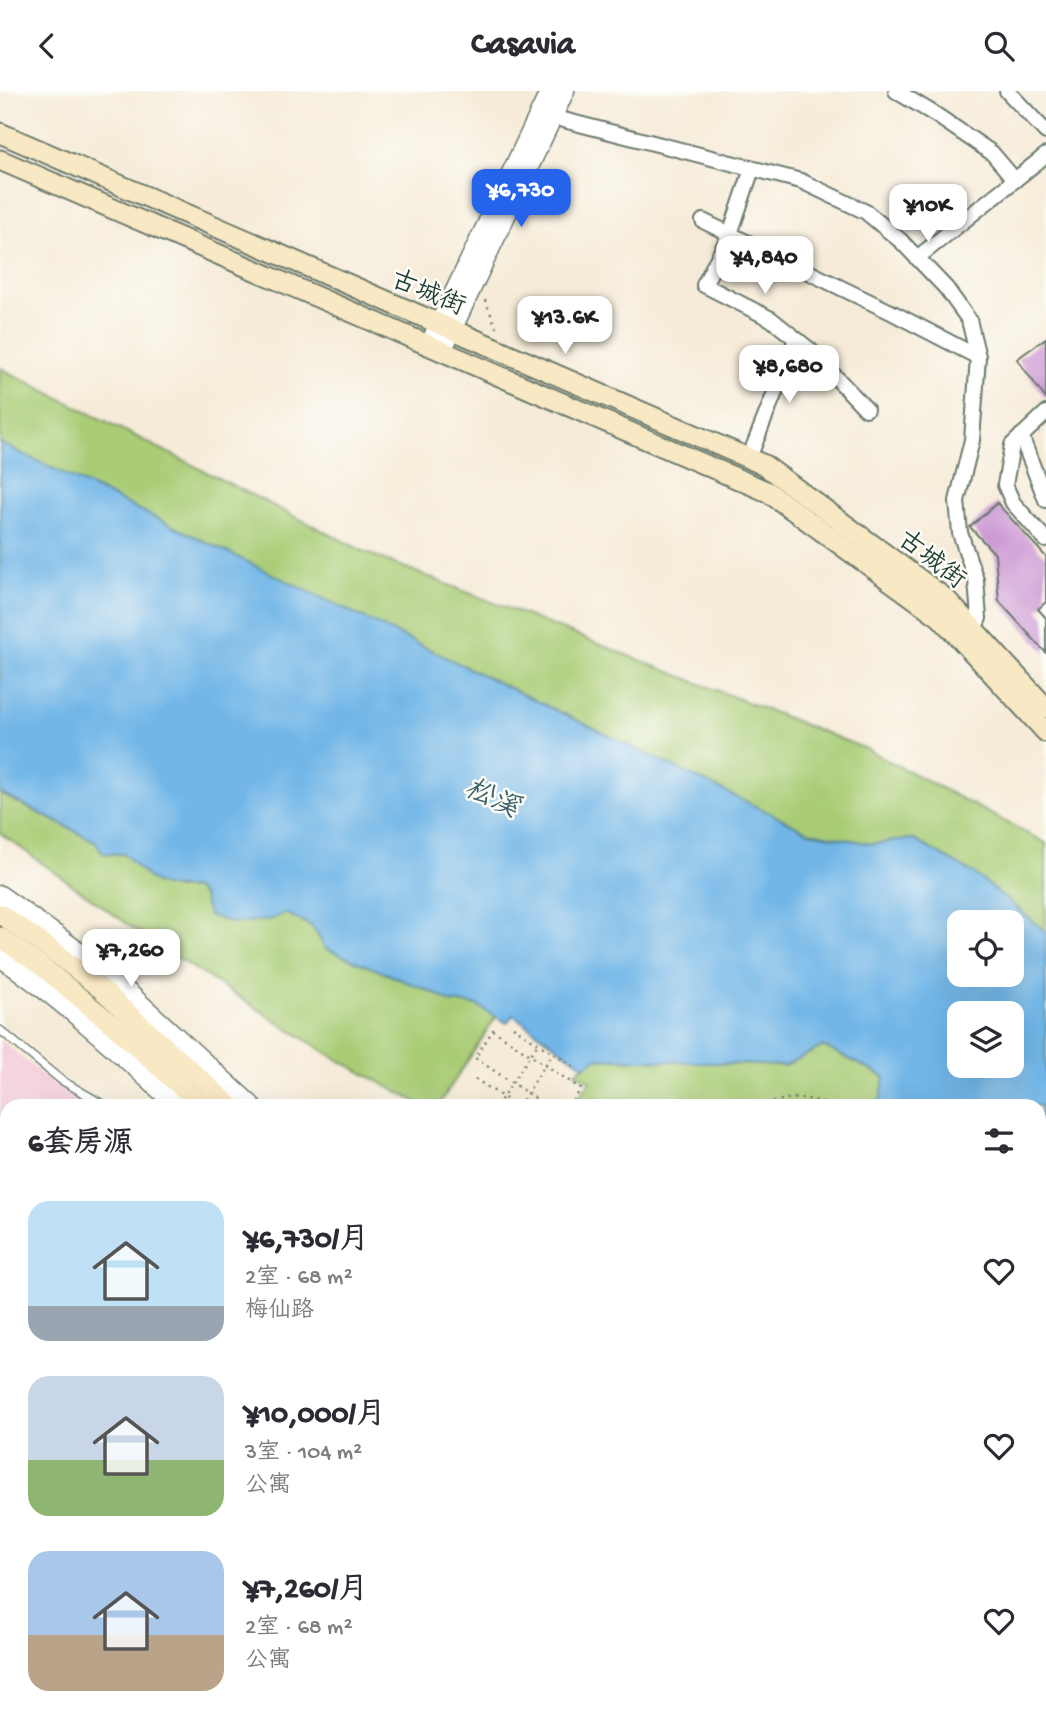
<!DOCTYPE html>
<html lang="zh">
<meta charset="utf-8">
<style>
:root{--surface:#fff;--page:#f2f2f3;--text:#2b2b33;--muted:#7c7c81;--accent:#2563eb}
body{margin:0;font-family:"Gochi Hand","LXGW WenKai TC",sans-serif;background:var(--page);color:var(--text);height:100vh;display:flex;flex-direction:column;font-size:26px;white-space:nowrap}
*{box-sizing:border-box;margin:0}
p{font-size:23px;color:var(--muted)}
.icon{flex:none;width:38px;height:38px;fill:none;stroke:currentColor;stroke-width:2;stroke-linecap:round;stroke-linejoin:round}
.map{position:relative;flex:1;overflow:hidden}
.panel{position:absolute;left:0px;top:1008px;width:1046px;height:623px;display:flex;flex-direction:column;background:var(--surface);border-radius:21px 21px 0 0;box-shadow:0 7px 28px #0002}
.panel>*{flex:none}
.controls{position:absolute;left:947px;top:819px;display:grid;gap:14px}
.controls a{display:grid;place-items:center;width:77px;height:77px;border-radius:14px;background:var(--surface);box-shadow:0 7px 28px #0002;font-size:35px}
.price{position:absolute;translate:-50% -60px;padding:0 16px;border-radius:14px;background:#fff;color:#222;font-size:23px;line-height:46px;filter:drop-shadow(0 2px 4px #0008)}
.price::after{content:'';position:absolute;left:50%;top:42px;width:21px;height:16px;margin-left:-10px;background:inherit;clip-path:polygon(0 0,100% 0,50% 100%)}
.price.active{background:var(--accent);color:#fff}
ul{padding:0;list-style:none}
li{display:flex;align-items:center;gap:21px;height:175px;padding:0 28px}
li span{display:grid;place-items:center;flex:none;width:196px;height:140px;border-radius:21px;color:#555}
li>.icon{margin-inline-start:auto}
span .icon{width:84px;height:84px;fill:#fffc;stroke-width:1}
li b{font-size:30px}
h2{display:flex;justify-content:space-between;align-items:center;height:84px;padding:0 28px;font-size:30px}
header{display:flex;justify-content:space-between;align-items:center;height:91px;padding:0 28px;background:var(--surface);font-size:32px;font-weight:800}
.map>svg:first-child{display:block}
.built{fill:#f4cfdd}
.green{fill:#a9cc75;stroke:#648454;stroke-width:2}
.water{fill:#71b6e7;stroke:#487a8e;stroke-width:2;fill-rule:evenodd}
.building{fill:#cc99d4}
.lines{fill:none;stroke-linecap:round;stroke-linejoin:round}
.service-casing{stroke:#6a7a6d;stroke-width:10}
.minor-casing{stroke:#6a7a6d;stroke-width:18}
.tertiary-casing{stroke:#6a7a6d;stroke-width:21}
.secondary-casing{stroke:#6a7a6d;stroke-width:23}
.path{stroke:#6a7a6d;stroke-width:2.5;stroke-dasharray:2 5;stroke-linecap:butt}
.service{stroke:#fff;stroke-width:7}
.minor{stroke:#fff;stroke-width:14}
.tertiary{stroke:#fff;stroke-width:18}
.secondary{stroke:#f8e8c3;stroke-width:19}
.labels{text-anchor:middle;stroke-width:5;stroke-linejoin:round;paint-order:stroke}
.street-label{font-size:26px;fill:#1f3d34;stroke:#fdfcf7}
.water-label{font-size:28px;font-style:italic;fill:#38616a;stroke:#fdfcf7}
</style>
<header><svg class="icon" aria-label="back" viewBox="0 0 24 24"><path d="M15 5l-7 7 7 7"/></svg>Casavia<svg class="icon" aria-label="search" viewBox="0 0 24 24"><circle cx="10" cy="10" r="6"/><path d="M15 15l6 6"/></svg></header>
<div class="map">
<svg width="1046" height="1631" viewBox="0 0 1046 1631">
<rect width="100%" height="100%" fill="#fdfcf7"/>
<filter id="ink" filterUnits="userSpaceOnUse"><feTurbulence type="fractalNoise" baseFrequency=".0143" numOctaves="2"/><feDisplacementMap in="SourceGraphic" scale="14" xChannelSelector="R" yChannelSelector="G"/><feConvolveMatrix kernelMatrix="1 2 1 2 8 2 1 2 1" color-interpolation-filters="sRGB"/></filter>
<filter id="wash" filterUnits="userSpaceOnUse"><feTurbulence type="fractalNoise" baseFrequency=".00686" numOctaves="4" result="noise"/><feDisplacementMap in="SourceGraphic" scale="28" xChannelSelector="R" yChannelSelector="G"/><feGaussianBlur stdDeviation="1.57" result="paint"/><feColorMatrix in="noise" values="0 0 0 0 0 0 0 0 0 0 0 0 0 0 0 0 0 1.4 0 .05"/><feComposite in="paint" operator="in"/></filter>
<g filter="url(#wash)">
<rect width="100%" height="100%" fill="#f6ebd8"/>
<polygon class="built" points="0,949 51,991 91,1015 7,1015 7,1276 0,1270"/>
<g class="green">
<polygon points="0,277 365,461 866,658 1046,752 1046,841 975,783 913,748 872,753 809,741 0,352"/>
<polygon points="0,703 95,750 103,762 124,763 176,798 194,797 203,806 269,829 285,822 312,835 326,858 434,902 451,911 476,914 496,926 438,1015 424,1015 333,966 148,848 0,742"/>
<polygon points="823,955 885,986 879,1015 573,1015 590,990 575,981 598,967 785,975"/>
<polygon points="1040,1123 1046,1128 1046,1415 1040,1412"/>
</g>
<path class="water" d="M0,352l809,389 63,12 40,-5 63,35 71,58v287l-6,-5v-108h-161l6,-29 -62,-31 -38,20 -187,-8 -14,8 -71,-51 -6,8 -31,-18 -25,-3 -17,-9 -108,-44 -14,-23 -27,-13 -16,7 -37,3 -24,-8 -5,-18 -9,-9c-41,2 -42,-7 -70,-34l-21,-1 -8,-12 -95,-48zM959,831h53v53h-53zM959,922h53v53h-53z"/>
<g id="blocks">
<g class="building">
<polygon points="1046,247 1046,308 1017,268"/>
<polygon points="997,412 1046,466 1046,511 1038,518 1046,527 1046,562 999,510 995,463 970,436"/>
</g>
</g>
</g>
<g filter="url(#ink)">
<use href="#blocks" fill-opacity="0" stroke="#6a7a6d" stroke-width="2"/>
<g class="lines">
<defs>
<g id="service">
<polyline points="0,939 61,989 106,1015"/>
<polyline points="1040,1563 1046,1562"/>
<polyline points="666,1624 675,1631"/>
<polyline points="959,1624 969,1631"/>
</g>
<g id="minor">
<polyline points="896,0 936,24 992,62 1015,89"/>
<polyline points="1007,0 1046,41"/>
<polyline points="544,24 801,90 866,121 901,150 946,197 969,229 978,266 972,349 957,410 960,442 976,489 979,527 974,538"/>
<polyline points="752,78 730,143 704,194 771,228 810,259 866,318"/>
<polyline points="703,130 893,222 978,266"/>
<polyline points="917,167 1046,64"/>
<polyline points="1046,322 1012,354 1005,394 1013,412 1046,449"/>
<polyline points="1021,345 1046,409"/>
<polyline points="749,367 796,248"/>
<polyline points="0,1286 7,1291"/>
<polyline points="341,1631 347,1624"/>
<polyline points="809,1631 814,1624"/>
</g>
<g id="tertiary">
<polyline points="429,254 550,0"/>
<polyline points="442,260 565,0"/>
<polyline points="0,804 55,843 108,883 252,1015"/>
<path d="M0,866c64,44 120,96 177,149"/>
<polyline points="433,1624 442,1631"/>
<polyline points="1,1631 8,1624"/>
</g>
<g id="secondary">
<polyline points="0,42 764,374 946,508 1046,617"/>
<polyline points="0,69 768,401 940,526 1046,641"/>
<polyline points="0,823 57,863 101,898 230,1015"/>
<polyline points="0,846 44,877 119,939 202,1015"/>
<polyline points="1040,1431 1046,1434"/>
<polyline points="1040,1453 1046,1456"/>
<polyline points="0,1508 7,1514"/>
<polyline points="0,1528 7,1534"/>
<polyline points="82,1624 88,1631"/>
</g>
</defs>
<use href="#service" class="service-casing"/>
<use href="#minor" class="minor-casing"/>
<use href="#tertiary" class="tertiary-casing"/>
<use href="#secondary" class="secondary-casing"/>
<g class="path">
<polyline points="485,209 497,238"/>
<polyline points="513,936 576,977"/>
<polyline points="475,988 517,1015"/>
<polyline points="480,1014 481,1015"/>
<polyline points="497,1015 537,954"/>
<polyline points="519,1015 553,962"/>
<polyline points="547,1015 475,967 493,939 581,998 570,1015"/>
<path d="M767,1015c19,-12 47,-8 68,0"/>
<polyline points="1040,1211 1046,1212"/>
<polyline points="1040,1249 1046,1251"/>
<polyline points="1040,1259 1046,1263"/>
<polyline points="1040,1291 1046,1294"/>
<polyline points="1040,1331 1046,1334"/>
<polyline points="1040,1409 1046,1412"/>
<polyline points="1040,1477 1046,1480"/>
<polyline points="0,1484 7,1490"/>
<polyline points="0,1605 7,1599"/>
<polyline points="114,1624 119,1631"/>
<polyline points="458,1624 467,1631"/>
<polyline points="32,1631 44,1625 53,1631"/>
<polyline points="836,1631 842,1624"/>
</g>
<use href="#service" class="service"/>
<use href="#minor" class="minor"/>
<use href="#tertiary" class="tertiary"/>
<use href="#secondary" class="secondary"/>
</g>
</g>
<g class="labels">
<g class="street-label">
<text transform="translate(429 200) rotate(23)" y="9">古城街</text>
<text transform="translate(933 467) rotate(38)" y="9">古城街</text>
</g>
<g class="water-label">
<text transform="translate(493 705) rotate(25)" y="10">松溪</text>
</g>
</g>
</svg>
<div class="controls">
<a><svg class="icon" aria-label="locate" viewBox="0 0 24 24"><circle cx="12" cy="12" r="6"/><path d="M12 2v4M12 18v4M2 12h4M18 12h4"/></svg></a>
<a><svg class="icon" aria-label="layers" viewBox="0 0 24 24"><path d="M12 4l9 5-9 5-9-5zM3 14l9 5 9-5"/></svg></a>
</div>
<b class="price active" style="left:521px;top:138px">¥6,730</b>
<b class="price" style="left:928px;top:153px">¥10K</b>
<b class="price" style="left:765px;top:205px">¥4,840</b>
<b class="price" style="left:565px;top:265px">¥13.6K</b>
<b class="price" style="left:789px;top:314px">¥8,680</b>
<b class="price" style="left:131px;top:898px">¥7,260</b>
<section class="panel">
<h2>6套房源<svg class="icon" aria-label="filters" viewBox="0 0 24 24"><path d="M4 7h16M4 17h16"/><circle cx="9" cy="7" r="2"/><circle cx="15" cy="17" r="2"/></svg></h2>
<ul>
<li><span style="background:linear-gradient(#bfe0f5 75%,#9aa5b1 0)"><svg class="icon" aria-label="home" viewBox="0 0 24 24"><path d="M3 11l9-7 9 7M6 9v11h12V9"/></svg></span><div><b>¥6,730/月</b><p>2室 · 68 m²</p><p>梅仙路</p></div><svg class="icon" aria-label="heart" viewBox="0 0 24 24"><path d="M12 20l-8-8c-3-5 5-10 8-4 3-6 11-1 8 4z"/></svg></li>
<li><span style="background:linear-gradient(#c9d6e8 60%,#8fb573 0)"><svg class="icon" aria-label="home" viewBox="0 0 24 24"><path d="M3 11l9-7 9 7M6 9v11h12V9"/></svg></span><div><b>¥10,000/月</b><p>3室 · 104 m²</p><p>公寓</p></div><svg class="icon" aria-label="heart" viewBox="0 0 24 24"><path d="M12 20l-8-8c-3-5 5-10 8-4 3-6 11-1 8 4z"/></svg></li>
<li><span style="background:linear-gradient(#a9c7e8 60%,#b9a48a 0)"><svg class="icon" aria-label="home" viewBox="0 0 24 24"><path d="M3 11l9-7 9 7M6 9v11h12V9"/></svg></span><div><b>¥7,260/月</b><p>2室 · 68 m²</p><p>公寓</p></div><svg class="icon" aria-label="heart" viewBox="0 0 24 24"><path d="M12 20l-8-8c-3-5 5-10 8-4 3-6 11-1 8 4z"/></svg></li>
</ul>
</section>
</div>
